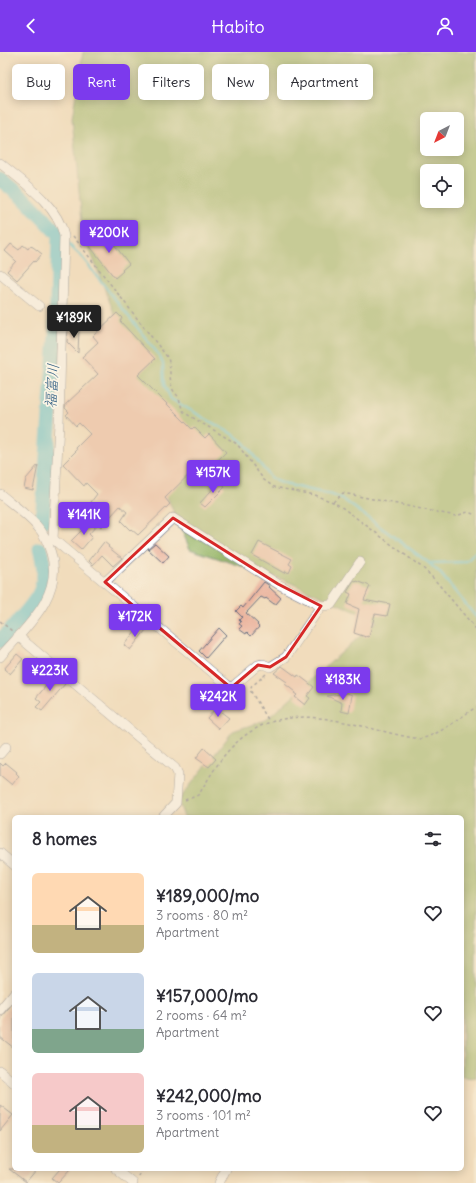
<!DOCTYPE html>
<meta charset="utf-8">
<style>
:root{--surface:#fff;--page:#f2f2f3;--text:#2b2b33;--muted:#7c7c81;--accent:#7c3aed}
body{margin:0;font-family:Delius,"Klee One",sans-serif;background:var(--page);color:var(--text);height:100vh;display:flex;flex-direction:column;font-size:15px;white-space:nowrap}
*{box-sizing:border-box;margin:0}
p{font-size:13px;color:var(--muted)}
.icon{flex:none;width:22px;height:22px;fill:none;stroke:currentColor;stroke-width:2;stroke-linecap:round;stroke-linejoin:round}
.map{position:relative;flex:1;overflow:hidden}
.details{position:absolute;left:12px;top:763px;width:452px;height:356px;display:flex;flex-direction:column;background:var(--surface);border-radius:6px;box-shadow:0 2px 10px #0003}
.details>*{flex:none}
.banner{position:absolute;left:12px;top:12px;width:452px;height:36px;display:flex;gap:8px}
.needle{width:26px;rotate:222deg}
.fabs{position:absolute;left:420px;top:60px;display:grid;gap:8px}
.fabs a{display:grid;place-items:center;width:44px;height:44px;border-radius:6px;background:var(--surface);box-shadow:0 2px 10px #0003;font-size:20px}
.price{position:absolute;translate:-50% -34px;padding:0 9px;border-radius:4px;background:var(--accent);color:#fff;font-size:13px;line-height:26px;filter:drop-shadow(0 1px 2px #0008)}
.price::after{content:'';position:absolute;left:50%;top:24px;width:12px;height:9px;margin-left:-6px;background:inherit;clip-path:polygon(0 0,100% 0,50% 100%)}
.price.selected{background:#222;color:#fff}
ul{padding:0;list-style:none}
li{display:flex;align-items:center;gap:12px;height:100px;padding:0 20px}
li span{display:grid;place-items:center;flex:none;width:112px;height:80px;border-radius:6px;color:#555}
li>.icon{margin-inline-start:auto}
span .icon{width:48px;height:48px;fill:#fffc;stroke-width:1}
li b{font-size:17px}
h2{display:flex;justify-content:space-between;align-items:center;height:48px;padding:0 20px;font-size:17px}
.chip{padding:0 14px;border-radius:6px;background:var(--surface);box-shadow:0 2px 10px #0003;font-size:14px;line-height:36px}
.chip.selected{background:var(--accent);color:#fff}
header{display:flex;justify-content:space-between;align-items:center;height:52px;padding:0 20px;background:var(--accent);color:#fff;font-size:18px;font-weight:600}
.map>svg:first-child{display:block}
.forest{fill:#96b669;stroke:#587264;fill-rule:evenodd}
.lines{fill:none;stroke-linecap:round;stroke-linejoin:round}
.stream{stroke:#5cc6d7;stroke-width:2.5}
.river{stroke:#5cc6d7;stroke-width:15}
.building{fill:#ebb6a0}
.minor-casing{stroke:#666c7f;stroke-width:10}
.path{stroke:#666c7f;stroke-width:1.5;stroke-dasharray:3 3;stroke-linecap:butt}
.minor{stroke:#fff;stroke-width:9}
.marked{fill:none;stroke:#d62828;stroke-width:3;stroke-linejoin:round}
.labels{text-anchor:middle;stroke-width:3.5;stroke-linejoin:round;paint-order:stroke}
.water-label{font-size:15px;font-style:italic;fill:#2e5c82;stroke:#fcf5e5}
</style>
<header><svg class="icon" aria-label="back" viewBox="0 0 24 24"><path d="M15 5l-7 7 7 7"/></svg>Habito<svg class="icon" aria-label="person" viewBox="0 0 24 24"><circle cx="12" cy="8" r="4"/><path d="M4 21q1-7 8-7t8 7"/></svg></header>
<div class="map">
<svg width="476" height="1131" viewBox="0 0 476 1131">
<rect width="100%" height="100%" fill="#fcf5e5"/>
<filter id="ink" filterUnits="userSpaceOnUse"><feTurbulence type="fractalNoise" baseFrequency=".025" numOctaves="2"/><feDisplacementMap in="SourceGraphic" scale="8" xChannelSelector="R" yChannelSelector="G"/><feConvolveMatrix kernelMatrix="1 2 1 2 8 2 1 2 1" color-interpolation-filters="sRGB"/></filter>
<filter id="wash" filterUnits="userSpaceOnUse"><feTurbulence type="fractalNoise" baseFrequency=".012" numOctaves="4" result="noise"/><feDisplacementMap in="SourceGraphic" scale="16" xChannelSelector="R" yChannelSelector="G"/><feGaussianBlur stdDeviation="0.9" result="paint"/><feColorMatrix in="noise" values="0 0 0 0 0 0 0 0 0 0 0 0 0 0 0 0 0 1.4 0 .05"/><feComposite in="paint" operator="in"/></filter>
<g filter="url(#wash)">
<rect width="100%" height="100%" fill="#f1dcbc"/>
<path class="forest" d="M83,0h393v1026l-14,-1v-260h-278l-6,-16 55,-70 33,-11 111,-99 -93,-41 -94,-31 -37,-84 -31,-131 -39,-102 -11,-114zM427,67h30v30h-30zM427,119h30v30h-30z"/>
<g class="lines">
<g class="stream">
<polyline points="66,190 81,204 159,303 163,312 164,332 171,347 234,383 244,391 270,425 276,429 284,432 332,443 344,448 429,511 463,510 468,508 476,499"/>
<polyline points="429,511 440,521 476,565"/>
</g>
<g class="river">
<polyline points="0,127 28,150 59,183 56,282 42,470"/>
<path d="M0,589c11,-12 34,-35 40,-49 6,-13 4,-29 0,-43"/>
</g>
</g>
<g id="blocks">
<g class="building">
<polygon points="104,179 129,212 122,218 123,219 115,226 88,192"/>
<polygon points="11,192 19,198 23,193 28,197 30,194 33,195 42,202 35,210 34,209 17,228 7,219 16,209 5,199"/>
<polygon points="117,261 122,266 120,269 155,307 138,323 192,377 194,375 205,386 209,382 226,400 210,416 203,409 165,446 170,452 138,483 131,477 130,478 121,469 127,460 120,454 101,475 93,468 102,459 91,450 97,442 86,431 84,434 63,412 77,398 76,396 90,382 79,371 76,374 66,363 69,360 65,356 66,352 98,322 82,305 98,290 93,284"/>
<polygon points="68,278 79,278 78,301 67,290"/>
<polygon points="38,413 33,438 24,436 26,427"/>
<polygon points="219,430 225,435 205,455 200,451"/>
<polygon points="92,468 97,473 89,482 92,485 81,498 71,489"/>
<polygon points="104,490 109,494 108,495 122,506 113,514 102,503 93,513 89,509"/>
<polygon points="259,490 292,507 289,512 292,514 289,521 285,519 284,521 252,503"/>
<polygon points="155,491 169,504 163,511 148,497"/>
<polygon points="354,529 356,530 357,529 370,534 364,548 379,551 379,550 390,552 387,564 375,562 369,585 367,584 366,585 354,581 359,557 347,552 351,542 347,540"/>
<polygon points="264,530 270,534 269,535 281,546 276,552 274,552 266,546 265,547 261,545 246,561 258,572 257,573 259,575 251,584 247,580 246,582 239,577 242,574 239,572 241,570 239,568 242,565 236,559 241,554 243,556"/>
<polygon points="140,573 146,578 130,598 124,593"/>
<polygon points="219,576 226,583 206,606 199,599"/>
<polygon points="17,602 23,607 10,622 4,617"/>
<polygon points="282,614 297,625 298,623 301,625 314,635 307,644 310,646 305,653 295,645 297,643 294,641 295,640 285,632 287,630 274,621"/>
<polygon points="55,623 65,632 42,659 36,655 41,650 36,646"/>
<polygon points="347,641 352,643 349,661 341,659 342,651 327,644"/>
<polygon points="216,656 229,666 219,677 207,666"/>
<polygon points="204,696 216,707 209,715 196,706"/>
<polygon points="0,711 3,714 6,711 17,720 16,721 19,724 12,733 0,723"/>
<polygon points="14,950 14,996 0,985 0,966"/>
<polygon points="0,1053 13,1063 0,1079"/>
<polygon points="9,1117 37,1117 26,1130"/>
<polygon points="60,1117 71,1117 58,1131 52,1126"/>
</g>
</g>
</g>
<g filter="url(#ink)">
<use href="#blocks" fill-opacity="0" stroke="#666c7f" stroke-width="1"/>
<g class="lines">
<defs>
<g id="minor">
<path d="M0,111c23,19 58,42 64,73l-5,187 -6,116 -6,1"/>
<polyline points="0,222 39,254"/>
<path d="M0,442c12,10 26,20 37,32 7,7 11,17 14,27 13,43 -26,75 -51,104"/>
<polyline points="53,487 231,636 258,613 263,612 270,615 286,605 321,554 331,553 360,510"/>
<polyline points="105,530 173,466 278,532 321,554"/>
<polyline points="18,584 175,716 178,722 176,751 163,765"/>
<polyline points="0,702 6,695"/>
<polyline points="0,801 14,813"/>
<polyline points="0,958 14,941"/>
<polyline points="0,1019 14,1031"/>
<polyline points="116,1117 133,1131"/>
<polyline points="219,1131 226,1117"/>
</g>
</defs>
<use href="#minor" class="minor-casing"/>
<g class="path">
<path d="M73,184l95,122c3,10 1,20 4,29 1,5 5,7 7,11 2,6 2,11 6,15l52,31 27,36 10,7 40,8 19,7 10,6 81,61 11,11 41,49"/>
<polyline points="333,450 343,441 456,464 468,460 476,463"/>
<polyline points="0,569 12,579"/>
<polyline points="266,622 252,634 250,638 269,669"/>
<path d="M185,748c4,-2 11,-3 14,-6 3,-4 5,-9 8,-13 7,-11 14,-23 23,-32 55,-59 124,-20 190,-10 21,-5 38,-20 56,-32"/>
<polyline points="139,1125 142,1117"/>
</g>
<use href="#minor" class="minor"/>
</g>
</g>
<path d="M0 0H476V1131H0ZM173,466l105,66 43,22 -35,51 -16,10 -12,-2 -27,23 -126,-106z" fill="#f1dcbc" fill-opacity=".55" fill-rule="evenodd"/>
<path class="marked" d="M173,466l105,66 43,22 -35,51 -16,10 -12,-2 -27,23 -126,-106z"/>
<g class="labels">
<g class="water-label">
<text transform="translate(52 334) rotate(-86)" y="5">福富川</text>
</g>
</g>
</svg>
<div class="fabs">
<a><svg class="needle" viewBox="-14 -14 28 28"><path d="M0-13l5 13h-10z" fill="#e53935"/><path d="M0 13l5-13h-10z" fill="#7c7c81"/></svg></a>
<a><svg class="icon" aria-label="locate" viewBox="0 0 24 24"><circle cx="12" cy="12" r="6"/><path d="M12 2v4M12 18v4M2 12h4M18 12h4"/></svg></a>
</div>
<b class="price" style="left:109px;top:202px">¥200K</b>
<b class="price selected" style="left:74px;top:287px">¥189K</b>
<b class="price" style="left:213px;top:442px">¥157K</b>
<b class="price" style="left:84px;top:484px">¥141K</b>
<b class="price" style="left:135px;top:586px">¥172K</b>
<b class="price" style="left:50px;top:640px">¥223K</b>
<b class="price" style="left:343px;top:649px">¥183K</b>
<b class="price" style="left:218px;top:666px">¥242K</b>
<div class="banner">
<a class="chip">Buy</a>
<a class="chip selected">Rent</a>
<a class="chip">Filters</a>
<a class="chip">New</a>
<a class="chip">Apartment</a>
</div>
<section class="details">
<h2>8 homes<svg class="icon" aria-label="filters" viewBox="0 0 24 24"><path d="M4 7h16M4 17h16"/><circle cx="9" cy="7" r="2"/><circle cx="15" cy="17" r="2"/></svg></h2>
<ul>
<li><span style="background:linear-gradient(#ffd9b3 65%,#c2b280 0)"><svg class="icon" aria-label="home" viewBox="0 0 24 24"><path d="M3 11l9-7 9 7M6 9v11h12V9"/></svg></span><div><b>¥189,000/mo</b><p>3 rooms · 80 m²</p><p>Apartment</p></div><svg class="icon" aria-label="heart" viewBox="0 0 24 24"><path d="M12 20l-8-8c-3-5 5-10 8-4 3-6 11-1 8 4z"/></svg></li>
<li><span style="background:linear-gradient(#c9d6e8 70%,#7fa58c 0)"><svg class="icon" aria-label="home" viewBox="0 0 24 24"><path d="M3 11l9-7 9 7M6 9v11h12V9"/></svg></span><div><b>¥157,000/mo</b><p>2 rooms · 64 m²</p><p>Apartment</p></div><svg class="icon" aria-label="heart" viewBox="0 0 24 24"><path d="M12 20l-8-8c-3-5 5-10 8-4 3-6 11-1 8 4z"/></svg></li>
<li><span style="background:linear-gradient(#f6c9c9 65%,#c2b280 0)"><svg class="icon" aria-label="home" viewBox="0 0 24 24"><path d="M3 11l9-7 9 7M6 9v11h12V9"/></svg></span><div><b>¥242,000/mo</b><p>3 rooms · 101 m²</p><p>Apartment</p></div><svg class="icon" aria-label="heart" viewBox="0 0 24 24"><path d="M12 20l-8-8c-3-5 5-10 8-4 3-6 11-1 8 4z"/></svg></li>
</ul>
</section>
</div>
